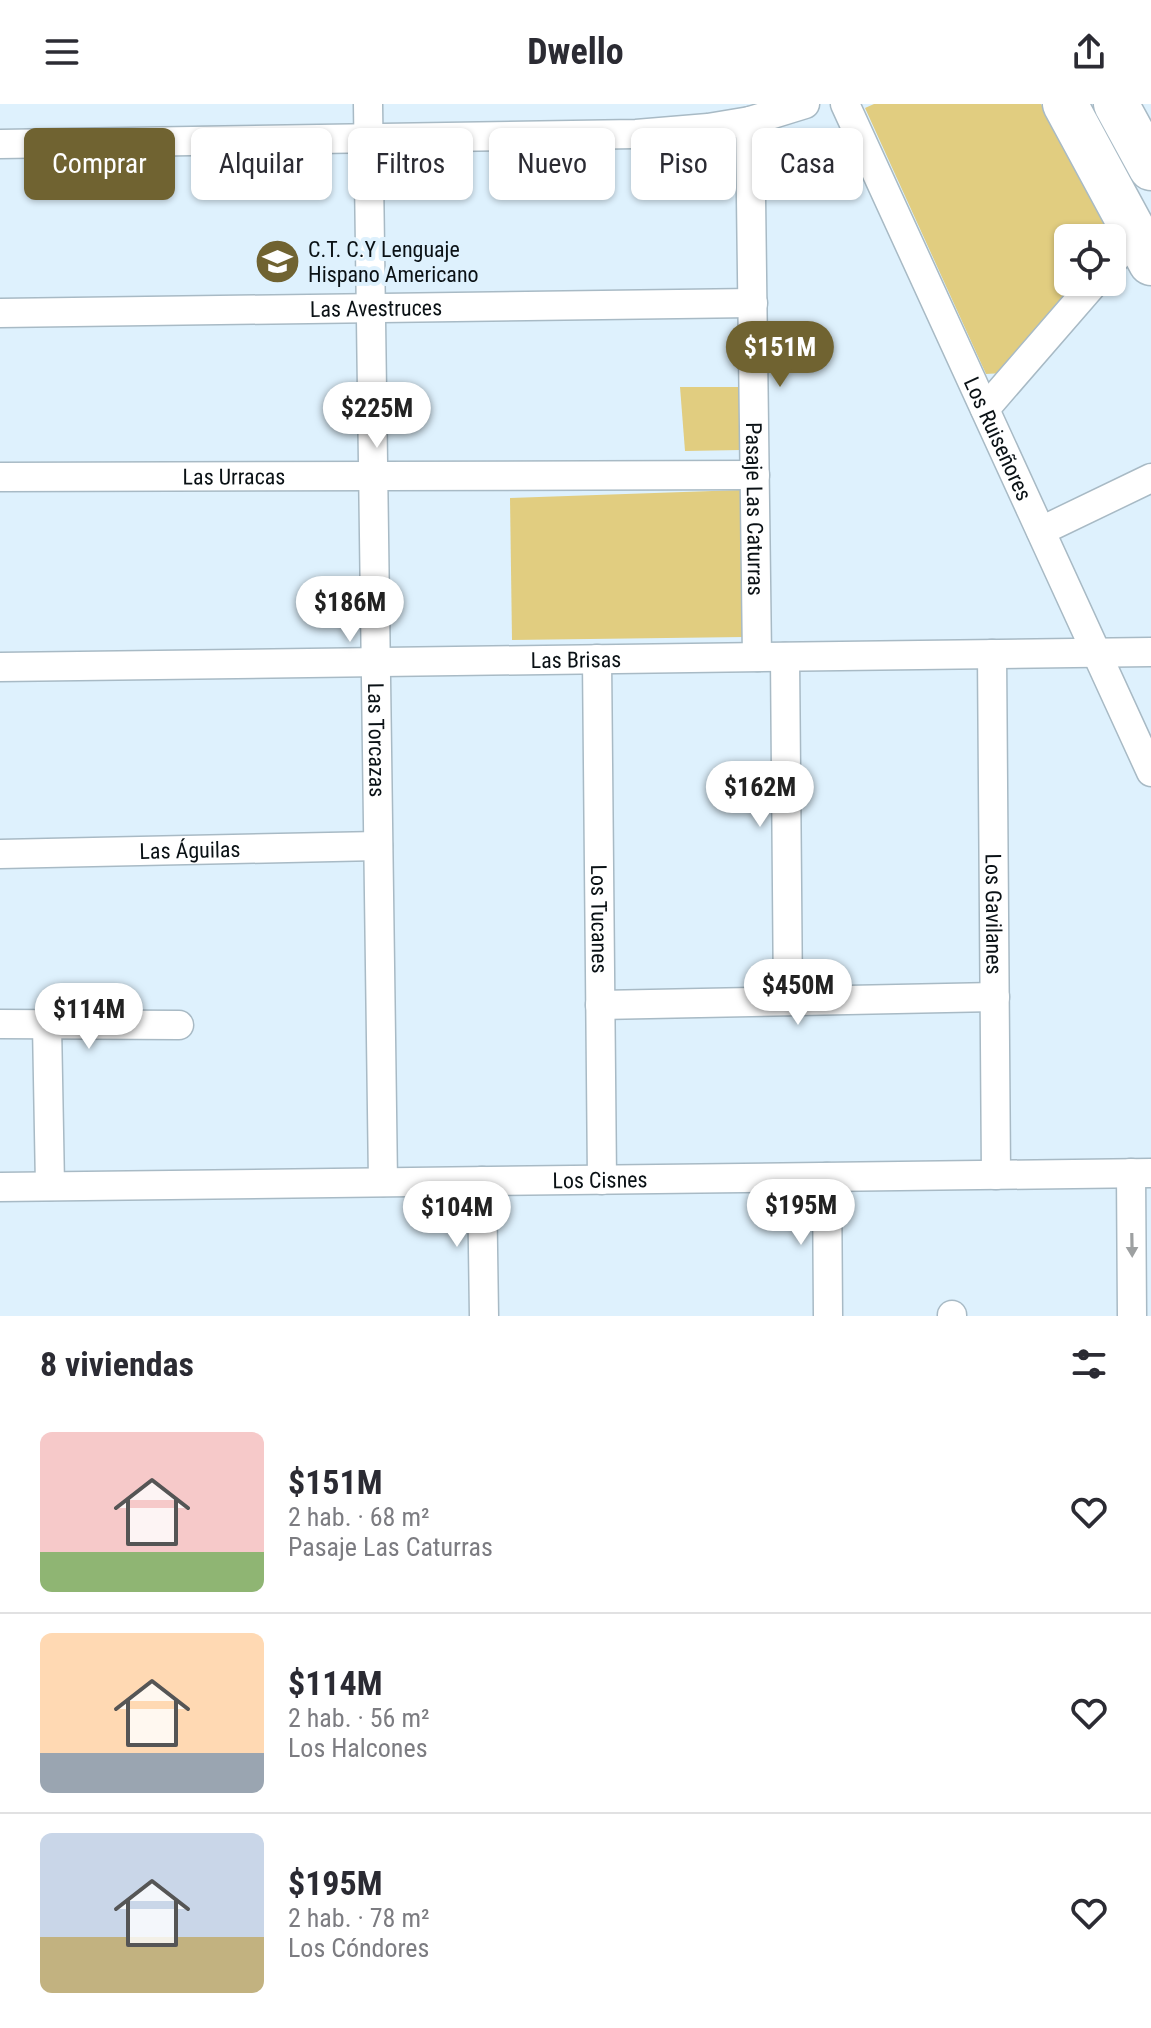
<!DOCTYPE html>
<html lang="es">
<meta charset="utf-8">
<style>
:root{--surface:#fff;--page:#f2f2f3;--text:#2b2b33;--muted:#7c7c81;--line:#e1e1e2;--accent:#706331}
body{margin:0;font-family:"Roboto Condensed",sans-serif;background:var(--page);color:var(--text);height:100vh;display:flex;flex-direction:column;font-size:30px;white-space:nowrap}
*{box-sizing:border-box;margin:0}
p{font-size:26px;color:var(--muted)}
.icon{flex:none;width:44px;height:44px;fill:none;stroke:currentColor;stroke-width:2;stroke-linecap:round;stroke-linejoin:round}
.map{position:relative;height:1212px;overflow:hidden}
.side{display:flex;flex-direction:column;background:var(--surface);flex:1}
.side>*{flex:none}
.top-card{position:absolute;left:24px;top:24px;width:1104px;height:72px;display:flex;gap:16px}
.fabs{position:absolute;left:1054px;top:120px;display:grid;gap:16px}
.fabs a{display:grid;place-items:center;width:72px;height:72px;border-radius:12px;background:var(--surface);box-shadow:0 2px 6px #0004;font-size:40px}
.price{position:absolute;translate:-50% -68px;padding:0 18px;border-radius:28px;background:#fff;color:#222;font-size:26px;line-height:52px;filter:drop-shadow(0 2px 4px #0008)}
.price::after{content:'';position:absolute;left:50%;top:48px;width:24px;height:18px;margin-left:-12px;background:inherit;clip-path:polygon(0 0,100% 0,50% 100%)}
.price.on{background:var(--accent);color:#fff}
ul{padding:0;list-style:none}
li{display:flex;align-items:center;gap:24px;height:200px;padding:0 40px}
li+li{border-top:2px solid var(--line)}
li span{display:grid;place-items:center;flex:none;width:224px;height:160px;border-radius:12px;color:#555}
li>.icon{margin-inline-start:auto}
span .icon{width:96px;height:96px;fill:#fffc;stroke-width:1}
li b{font-size:34px}
h2{display:flex;justify-content:space-between;align-items:center;height:96px;padding:0 40px;font-size:34px}
.tag{padding:0 28px;border-radius:12px;background:var(--surface);box-shadow:0 2px 6px #0004;font-size:28px;line-height:72px}
.tag.on{background:var(--accent);color:#fff}
header{display:flex;justify-content:space-between;align-items:center;height:104px;padding:0 40px;background:var(--surface);font-size:36px;font-weight:700}
.map>svg:first-child{display:block}
.green{fill:#e1cd80}
.lines{fill:none;stroke-linecap:round;stroke-linejoin:round}
.minor-casing{stroke:#a8bac5;stroke-width:31}
.trunk-casing{stroke:#a8bac5;stroke-width:47}
.minor{stroke:#fff;stroke-width:28}
.trunk{stroke:#fff;stroke-width:44}
.oneway{fill:#9da0a1}
.labels{text-anchor:middle;stroke-width:8;stroke-linejoin:round;paint-order:stroke}
.poi-label{font-size:22px;fill:#0a1115;stroke:#def1fd;text-anchor:start}
.street-label{font-size:22px;fill:#0a1115;stroke:#def1fd}
</style>
<header><svg class="icon" aria-label="menu" viewBox="0 0 24 24"><path d="M4 6h16M4 12h16M4 18h16"/></svg>Dwello<svg class="icon" aria-label="share" viewBox="0 0 24 24"><path d="M12 15V3M7 8l5-5 5 5M5 13v7h14v-7"/></svg></header>
<div class="map">
<svg width="1151" height="1212" viewBox="0 0 1151 1212">
<rect width="100%" height="100%" fill="#def1fd"/>
<g class="green">
<polygon points="874,0 1041,0 1120,144 1112,152 1112,134 1068,134 1068,178 1088,178 1003,269 986,270 865,4"/>
<polygon points="680,283 744,283 741,346 685,347"/>
<polygon points="741,386 744,533 512,536 510,394"/>
</g>
<g class="lines">
<defs>
<g id="minor">
<path id="s1" d="M368,0l15,1078"/>
<path id="s2" d="M845,0l306,668"/>
<path id="s3" d="M750,17l7,536"/>
<polyline points="0,40 636,30 708,24 750,17 805,0"/>
<polyline points="1112,158 1136,131"/>
<path id="s4" d="M0,209l753,-10"/>
<polyline points="985,305 1095,178"/>
<path id="s5" d="M0,373l755,-2"/>
<polyline points="1041,427 1151,374"/>
<path id="s6" d="M992,550l4,521"/>
<polyline points="785,553 788,897"/>
<path id="s7" d="M597,555l5,521"/>
<path id="s8" d="M0,563l1151,-15"/>
<path id="s9" d="M0,750l378,-8"/>
<polyline points="600,901 995,893"/>
<polyline points="0,920 179,921"/>
<polyline points="47,921 50,1082"/>
<polyline points="1131,1069 1132,1212"/>
<polyline points="827,1073 828,1212"/>
<polyline points="482,1077 484,1212"/>
<path id="s10" d="M0,1083l1151,-14"/>
<polyline points="952,1211 952,1212"/>
</g>
<g id="trunk">
<polyline points="1065,0 1151,159"/>
<polyline points="1116,0 1151,64"/>
</g>
</defs>
<use href="#minor" class="minor-casing"/>
<use href="#trunk" class="trunk-casing"/>
<use href="#minor" class="minor"/>
<use href="#trunk" class="trunk"/>
</g>
<defs><path id="oneway-solid" d="M-6-.8H1V-3.2L6.5 0L1 3.2V.8H-6Z" transform="scale(2)"/></defs>
<use class="oneway" href="#oneway-solid" transform="translate(1132 1141) rotate(89)"/>
<defs>
<symbol id="school-disc" viewBox="-11 -11 22 22"><circle r="9.5" fill="#706331" stroke="#def1fd"/><path d="M0-5L7-2L0 1L-7-2ZM-4 1L0 2.5L4 1V4Q0 6-4 4Z" fill="#fff"/></symbol>
</defs>
<g fill-rule="evenodd">
<use href="#school-disc" x="252" y="132" width="51" height="51"/>
</g>
<g class="labels">
<g class="poi-label">
<text x="308" y="153">C.T. C.Y Lenguaje<tspan x="308" dy="25">Hispano Americano</tspan></text>
</g>
<g class="street-label">
<text dy="8" stroke="none"><textPath href="#s4" startOffset="376">Las Avestruces</textPath></text>
<text dy="8" stroke="none"><textPath href="#s2" startOffset="368">Los Ruiseñores</textPath></text>
<text dy="8" stroke="none"><textPath href="#s5" startOffset="234">Las Urracas</textPath></text>
<text dy="8" stroke="none"><textPath href="#s3" startOffset="388">Pasaje Las Caturras</textPath></text>
<text dy="8" stroke="none"><textPath href="#s8" startOffset="576">Las Brisas</textPath></text>
<text dy="8" stroke="none"><textPath href="#s1" startOffset="636">Las Torcazas</textPath></text>
<text dy="8" stroke="none"><textPath href="#s9" startOffset="190">Las Águilas</textPath></text>
<text dy="8" stroke="none"><textPath href="#s6" startOffset="260">Los Gavilanes</textPath></text>
<text dy="8" stroke="none"><textPath href="#s7" startOffset="260">Los Tucanes</textPath></text>
<text dy="8" stroke="none"><textPath href="#s10" startOffset="600">Los Cisnes</textPath></text>
</g>
</g>
</svg>
<div class="fabs">
<a><svg class="icon" aria-label="locate" viewBox="0 0 24 24"><circle cx="12" cy="12" r="6"/><path d="M12 2v4M12 18v4M2 12h4M18 12h4"/></svg></a>
</div>
<b class="price on" style="left:780px;top:285px">$151M</b>
<b class="price" style="left:377px;top:346px">$225M</b>
<b class="price" style="left:350px;top:540px">$186M</b>
<b class="price" style="left:760px;top:725px">$162M</b>
<b class="price" style="left:798px;top:923px">$450M</b>
<b class="price" style="left:89px;top:947px">$114M</b>
<b class="price" style="left:801px;top:1143px">$195M</b>
<b class="price" style="left:457px;top:1145px">$104M</b>
<div class="top-card">
<a class="tag on">Comprar</a>
<a class="tag">Alquilar</a>
<a class="tag">Filtros</a>
<a class="tag">Nuevo</a>
<a class="tag">Piso</a>
<a class="tag">Casa</a>
</div>
</div>
<section class="side">
<h2>8 viviendas<svg class="icon" aria-label="filters" viewBox="0 0 24 24"><path d="M4 7h16M4 17h16"/><circle cx="9" cy="7" r="2"/><circle cx="15" cy="17" r="2"/></svg></h2>
<ul>
<li><span style="background:linear-gradient(#f6c9c9 75%,#8fb573 0)"><svg class="icon" aria-label="home" viewBox="0 0 24 24"><path d="M3 11l9-7 9 7M6 9v11h12V9"/></svg></span><div><b>$151M</b><p>2 hab. · 68 m²</p><p>Pasaje Las Caturras</p></div><svg class="icon" aria-label="heart" viewBox="0 0 24 24"><path d="M12 20l-8-8c-3-5 5-10 8-4 3-6 11-1 8 4z"/></svg></li>
<li><span style="background:linear-gradient(#ffd9b3 75%,#9aa5b1 0)"><svg class="icon" aria-label="home" viewBox="0 0 24 24"><path d="M3 11l9-7 9 7M6 9v11h12V9"/></svg></span><div><b>$114M</b><p>2 hab. · 56 m²</p><p>Los Halcones</p></div><svg class="icon" aria-label="heart" viewBox="0 0 24 24"><path d="M12 20l-8-8c-3-5 5-10 8-4 3-6 11-1 8 4z"/></svg></li>
<li><span style="background:linear-gradient(#c9d6e8 65%,#c2b280 0)"><svg class="icon" aria-label="home" viewBox="0 0 24 24"><path d="M3 11l9-7 9 7M6 9v11h12V9"/></svg></span><div><b>$195M</b><p>2 hab. · 78 m²</p><p>Los Cóndores</p></div><svg class="icon" aria-label="heart" viewBox="0 0 24 24"><path d="M12 20l-8-8c-3-5 5-10 8-4 3-6 11-1 8 4z"/></svg></li>
</ul>
</section>
